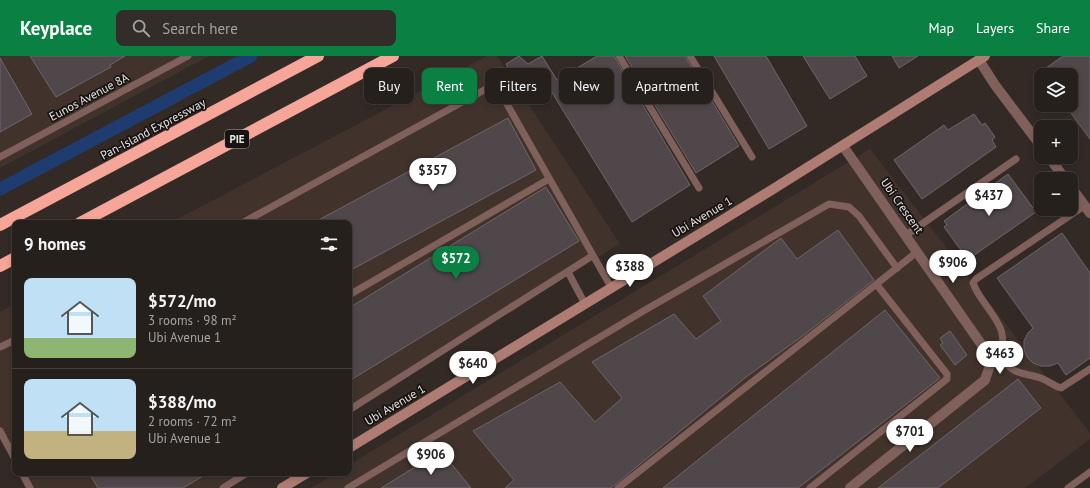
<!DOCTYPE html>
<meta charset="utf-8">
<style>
:root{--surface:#26201c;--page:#322d29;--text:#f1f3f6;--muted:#a4a3a3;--line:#423e3b;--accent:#0b8043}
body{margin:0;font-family:"PT Sans",sans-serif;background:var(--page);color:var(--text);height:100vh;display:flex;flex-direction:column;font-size:15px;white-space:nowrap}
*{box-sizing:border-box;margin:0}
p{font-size:13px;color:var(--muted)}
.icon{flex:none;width:22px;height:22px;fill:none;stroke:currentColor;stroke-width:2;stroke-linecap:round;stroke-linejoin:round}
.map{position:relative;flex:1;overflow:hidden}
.sheet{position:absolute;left:12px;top:164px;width:340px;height:256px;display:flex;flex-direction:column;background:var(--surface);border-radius:8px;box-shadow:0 2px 6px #0003,0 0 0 1px var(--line)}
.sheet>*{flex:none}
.guide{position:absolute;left:364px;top:12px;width:380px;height:36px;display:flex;gap:8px}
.tools{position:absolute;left:1034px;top:12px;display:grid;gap:8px}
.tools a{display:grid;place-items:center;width:44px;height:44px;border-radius:8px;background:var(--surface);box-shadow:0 2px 6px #0003,0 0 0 1px var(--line);font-size:20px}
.price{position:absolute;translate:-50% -34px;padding:0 9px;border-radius:14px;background:#fff;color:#222;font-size:13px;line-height:26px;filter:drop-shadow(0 1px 2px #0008)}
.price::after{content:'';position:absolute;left:50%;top:24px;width:12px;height:9px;margin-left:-6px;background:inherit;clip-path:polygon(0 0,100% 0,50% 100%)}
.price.on{background:var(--accent);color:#fff}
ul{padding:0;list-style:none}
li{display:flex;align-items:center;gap:12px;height:100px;padding:0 12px}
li+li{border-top:1px solid var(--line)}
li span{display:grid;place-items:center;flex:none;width:112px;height:80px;border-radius:8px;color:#555}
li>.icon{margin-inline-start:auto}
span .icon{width:48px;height:48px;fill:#fffc;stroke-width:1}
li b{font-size:17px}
h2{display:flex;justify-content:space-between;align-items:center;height:48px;padding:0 12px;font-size:17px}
.pill{padding:0 14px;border-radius:8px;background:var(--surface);box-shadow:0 2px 6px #0003,0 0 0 1px var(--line);font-size:14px;line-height:36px}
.pill.on{background:var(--accent);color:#fff}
header{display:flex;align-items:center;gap:24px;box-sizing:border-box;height:56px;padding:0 20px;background:var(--accent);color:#fff}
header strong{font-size:19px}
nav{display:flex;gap:22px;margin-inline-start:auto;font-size:14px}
.search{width:280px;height:36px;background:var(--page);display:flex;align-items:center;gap:10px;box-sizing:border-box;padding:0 14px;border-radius:8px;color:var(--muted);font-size:15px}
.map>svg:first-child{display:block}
.built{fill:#41332c}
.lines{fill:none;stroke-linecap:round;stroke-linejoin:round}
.canal{stroke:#1e3c70;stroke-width:13}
.building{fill:#50474b;stroke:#70656a}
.lane{stroke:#80605a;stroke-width:7}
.street{stroke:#80605a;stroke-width:10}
.secondary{stroke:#af7c73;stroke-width:10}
.highway{stroke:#f5a698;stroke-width:12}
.labels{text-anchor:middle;stroke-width:3.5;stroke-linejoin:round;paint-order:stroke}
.shield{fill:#171312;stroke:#aaa5a3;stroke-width:1}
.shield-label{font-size:11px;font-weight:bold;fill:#e9e4e1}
.street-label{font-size:12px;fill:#e9e4e1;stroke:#171312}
</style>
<header>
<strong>Keyplace</strong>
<div class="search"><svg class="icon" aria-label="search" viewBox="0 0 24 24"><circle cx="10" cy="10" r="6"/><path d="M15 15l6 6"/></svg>Search here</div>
<nav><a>Map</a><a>Layers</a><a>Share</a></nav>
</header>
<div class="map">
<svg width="1090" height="432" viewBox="0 0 1090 432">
<rect width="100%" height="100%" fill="#332a26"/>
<g class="built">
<polygon points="0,0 209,0 0,112"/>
<polygon points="487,0 497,0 620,188 349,352 349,167 170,167"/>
<polygon points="870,93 1090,377 1090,383 1025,432 311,432 336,417 349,417 349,409"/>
<polygon points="15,248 15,411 0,381 0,256"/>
<polygon points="18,417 242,417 217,432 25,432"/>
</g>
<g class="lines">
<polyline class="canal" points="0,133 251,0"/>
</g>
<g class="building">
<polygon points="30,0 125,0 110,9 111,11 56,41"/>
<polygon points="519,0 528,8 542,0 557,24 597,0 614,0 690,129 632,166 543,22 520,31 506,8"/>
<polygon points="625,0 685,0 739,90 696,117"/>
<polygon points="714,0 766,0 807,70 769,93"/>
<polygon points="803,0 855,0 867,20 830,43"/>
<polygon points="892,0 918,0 899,12"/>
<polygon points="1063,0 1090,0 1090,83 1065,49 1071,49 1071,19 1036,19"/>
<polygon points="0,2 32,58 0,76"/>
<polygon points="974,58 982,69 985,67 995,81 992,84 996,91 922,143 894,104 944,69 948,74"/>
<polygon points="508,62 536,114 349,215 349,167 313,167"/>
<polygon points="1008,118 1036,156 970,202 968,200 966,201 944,171 947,169 944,165"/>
<polygon points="546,131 579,185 349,325 349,252"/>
<polygon points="838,174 874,224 804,279 746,321 611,432 505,432 514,424 473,375 560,326 595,366 622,342 592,306 674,258 696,283 721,265 703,240 781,182 797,203"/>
<polygon points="1062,177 1090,217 1090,302 1066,319 1058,307 1050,310 1041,310 1033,307 1027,301 1024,293 1024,285 1028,277 1033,272 997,222"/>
<polygon points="885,254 940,322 798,432 663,432"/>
<polygon points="950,275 967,299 955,309 940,289 943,287 940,282"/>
<polygon points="1018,323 1041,352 938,432 878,432"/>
<polygon points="441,395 471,432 381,432"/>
<polygon points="89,417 208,417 183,432 98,432"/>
</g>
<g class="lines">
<g class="lane">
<polyline points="619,0 699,132"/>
<polyline points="690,0 752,101"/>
<polyline points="0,101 188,0"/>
<path d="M1084,150l-108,73 -3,4c6,17 22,30 28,47 4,10 -1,21 4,31 8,15 25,12 38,18 7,3 11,7 18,9l29,-19"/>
<polyline points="242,167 486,33 493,31 499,34 611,231"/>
<polyline points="906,179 1016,103"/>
<polyline points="568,216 585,248"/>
<polyline points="349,239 549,123"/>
<polyline points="0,291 15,284"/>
<polyline points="349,354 592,200"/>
<polyline points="0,375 15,403"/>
<polyline points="22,417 30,432"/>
<polyline points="223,432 247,417"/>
<polyline points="348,432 645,254 829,148 849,151 859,160 897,212"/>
<polyline points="618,432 917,196"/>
<polyline points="810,432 947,323 947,318 877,229"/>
<polyline points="1068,432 1090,416"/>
</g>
<g class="street">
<polyline points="979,4 995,29 1041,90"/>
<polyline points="843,90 986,295 991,306 985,324 850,432"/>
<polyline points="1049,101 1065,123"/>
<polyline points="1071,131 1090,157"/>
</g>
<g class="secondary">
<polyline points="349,392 770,135 985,0"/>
<polyline points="282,432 307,417"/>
</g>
<g class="highway">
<polyline points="80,167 393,0"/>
<polyline points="0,169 318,0"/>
<polyline points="0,210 15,202"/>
</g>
</g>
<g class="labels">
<rect class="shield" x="225" y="74" width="24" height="18" rx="3"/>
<g class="shield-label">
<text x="237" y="87">PIE</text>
</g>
<g class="street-label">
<text transform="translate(89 41) rotate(-28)" y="4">Eunos Avenue 8A</text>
<text transform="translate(153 73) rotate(-28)" y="4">Pan-Island Expressway</text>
<text transform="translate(902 150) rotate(55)" y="4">Ubi Crescent</text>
<text transform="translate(702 161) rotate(-31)" y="4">Ubi Avenue 1</text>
<text transform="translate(395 349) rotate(-31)" y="4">Ubi Avenue 1</text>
</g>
</g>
</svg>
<div class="tools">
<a><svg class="icon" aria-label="layers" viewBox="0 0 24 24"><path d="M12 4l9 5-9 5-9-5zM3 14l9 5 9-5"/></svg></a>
<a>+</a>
<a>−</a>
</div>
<b class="price" style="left:433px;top:136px">$357</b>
<b class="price" style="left:989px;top:161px">$437</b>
<b class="price on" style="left:456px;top:224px">$572</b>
<b class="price" style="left:953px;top:228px">$906</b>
<b class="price" style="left:630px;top:232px">$388</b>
<b class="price" style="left:1000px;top:319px">$463</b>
<b class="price" style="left:473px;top:329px">$640</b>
<b class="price" style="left:910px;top:397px">$701</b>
<b class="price" style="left:431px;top:420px">$906</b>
<div class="guide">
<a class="pill">Buy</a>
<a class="pill on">Rent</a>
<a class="pill">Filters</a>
<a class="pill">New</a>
<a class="pill">Apartment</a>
</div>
<section class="sheet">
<h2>9 homes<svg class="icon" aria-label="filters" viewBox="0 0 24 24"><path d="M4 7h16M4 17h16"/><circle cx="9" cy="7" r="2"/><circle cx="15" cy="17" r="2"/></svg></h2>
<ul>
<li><span style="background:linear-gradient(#bfe0f5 75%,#8fb573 0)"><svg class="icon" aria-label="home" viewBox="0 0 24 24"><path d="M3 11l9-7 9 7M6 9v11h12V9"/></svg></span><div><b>$572/mo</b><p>3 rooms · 98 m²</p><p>Ubi Avenue 1</p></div></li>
<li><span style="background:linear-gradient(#bfe0f5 65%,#c2b280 0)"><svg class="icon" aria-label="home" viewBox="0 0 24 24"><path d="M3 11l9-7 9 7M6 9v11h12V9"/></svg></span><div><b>$388/mo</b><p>2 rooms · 72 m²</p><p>Ubi Avenue 1</p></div></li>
</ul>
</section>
</div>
